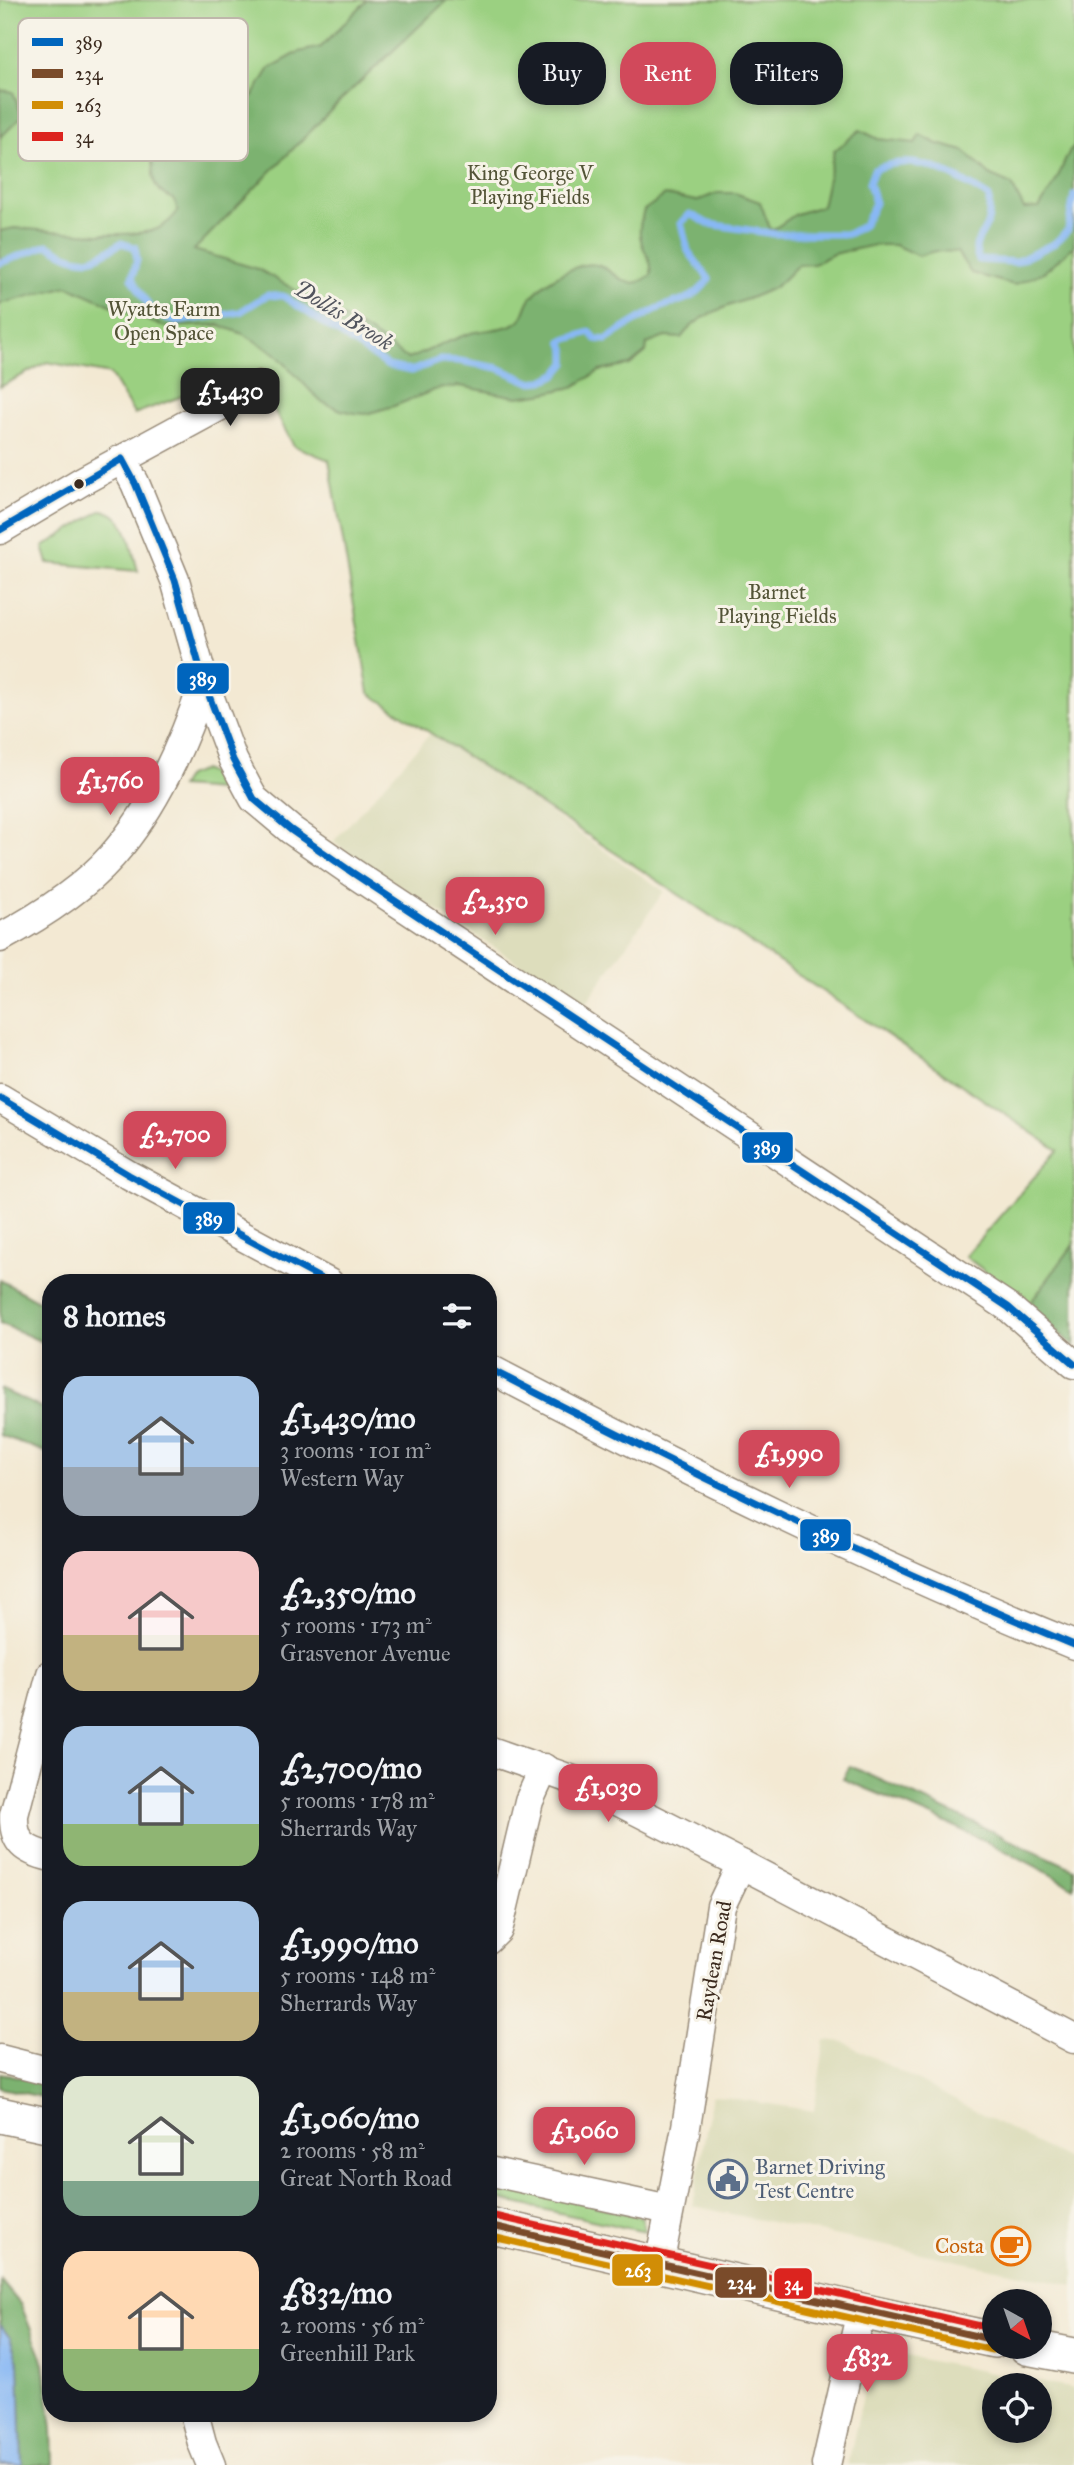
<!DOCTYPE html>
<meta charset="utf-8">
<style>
:root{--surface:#171b24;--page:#20242c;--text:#f1f3f6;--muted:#9ea1a6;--accent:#d1495b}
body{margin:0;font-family:"IM FELL Great Primer",serif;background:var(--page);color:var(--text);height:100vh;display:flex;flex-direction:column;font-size:26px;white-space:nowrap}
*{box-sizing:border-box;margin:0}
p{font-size:23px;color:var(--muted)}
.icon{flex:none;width:38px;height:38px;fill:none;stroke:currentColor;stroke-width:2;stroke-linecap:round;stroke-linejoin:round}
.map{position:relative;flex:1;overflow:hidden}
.side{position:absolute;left:42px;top:1274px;width:455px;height:1148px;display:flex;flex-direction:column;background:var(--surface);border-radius:28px;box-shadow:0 4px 10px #0003}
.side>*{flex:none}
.guide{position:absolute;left:518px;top:42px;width:450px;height:63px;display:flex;gap:14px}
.needle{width:46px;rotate:140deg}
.tools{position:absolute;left:982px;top:2289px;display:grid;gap:14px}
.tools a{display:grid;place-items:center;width:70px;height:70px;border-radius:50%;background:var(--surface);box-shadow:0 4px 10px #0003;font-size:35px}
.price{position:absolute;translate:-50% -60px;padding:0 16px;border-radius:14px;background:var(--accent);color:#fff;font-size:23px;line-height:46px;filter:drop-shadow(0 2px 4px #0008)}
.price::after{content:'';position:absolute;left:50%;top:42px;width:21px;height:16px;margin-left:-10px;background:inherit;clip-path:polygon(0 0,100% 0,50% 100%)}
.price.selected{background:#222;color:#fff}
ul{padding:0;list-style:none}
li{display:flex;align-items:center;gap:21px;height:175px;padding:0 21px}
li span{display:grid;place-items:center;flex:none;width:196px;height:140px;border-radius:21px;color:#555}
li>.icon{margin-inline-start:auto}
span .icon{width:84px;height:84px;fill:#fffc;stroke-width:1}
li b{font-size:30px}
h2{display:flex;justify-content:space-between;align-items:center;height:84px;padding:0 21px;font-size:30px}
.pill{padding:0 24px;border-radius:28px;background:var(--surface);box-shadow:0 4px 10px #0003;font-size:24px;line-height:63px}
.pill.selected{background:var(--accent);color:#fff}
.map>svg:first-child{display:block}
.built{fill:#ddddbc;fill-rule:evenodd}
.green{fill:#9bd081;stroke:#6b7d50;stroke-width:2}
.forest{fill:#7cb26f;stroke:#5c6e46;stroke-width:2}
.water{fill:#88b8f4;stroke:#627189;stroke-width:2}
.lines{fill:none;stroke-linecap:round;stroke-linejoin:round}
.stream{stroke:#88b8f4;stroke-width:7}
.minor-casing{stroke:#978a78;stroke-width:31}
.major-casing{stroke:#978a78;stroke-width:38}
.minor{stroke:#fff;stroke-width:28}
.major{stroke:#fff;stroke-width:35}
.bus-1-casing{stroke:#f7f3e8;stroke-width:12}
.bus-2-casing{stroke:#f7f3e8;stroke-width:12}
.bus-3-casing{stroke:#f7f3e8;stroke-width:12}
.bus-4-casing{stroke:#f7f3e8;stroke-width:12}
.bus-1{stroke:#0065bd;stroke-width:7}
.bus-2{stroke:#7a4b2a;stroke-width:7}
.bus-3{stroke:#d18d06;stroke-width:7}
.bus-4{stroke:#dc241f;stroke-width:7}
.bus-dot{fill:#3b2a1e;stroke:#f7f3e8;stroke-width:2.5}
.labels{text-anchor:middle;stroke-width:6;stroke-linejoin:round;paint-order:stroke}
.park-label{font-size:21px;fill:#535437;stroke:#f7f3e8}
.street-label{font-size:21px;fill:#3b2a1e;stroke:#f7f3e8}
.service-label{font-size:21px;fill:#4e5e75;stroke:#f7f3e8;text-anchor:start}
.food-label{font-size:21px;fill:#c56008;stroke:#f7f3e8;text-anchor:end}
.water-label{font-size:23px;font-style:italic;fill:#52555e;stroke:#f7f3e8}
.key{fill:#f7f3e8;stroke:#bfb7ab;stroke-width:2}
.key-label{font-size:19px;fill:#3b2a1e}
.line-badge{stroke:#f7f3e8;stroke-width:2.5}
.badge-label{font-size:19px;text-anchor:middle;font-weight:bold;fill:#fff}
</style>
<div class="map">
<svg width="1074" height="2465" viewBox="0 0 1074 2465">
<rect width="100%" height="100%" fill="#f7f3e8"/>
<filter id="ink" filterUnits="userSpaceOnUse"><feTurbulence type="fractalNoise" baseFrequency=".0143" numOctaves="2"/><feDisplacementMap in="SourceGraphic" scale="14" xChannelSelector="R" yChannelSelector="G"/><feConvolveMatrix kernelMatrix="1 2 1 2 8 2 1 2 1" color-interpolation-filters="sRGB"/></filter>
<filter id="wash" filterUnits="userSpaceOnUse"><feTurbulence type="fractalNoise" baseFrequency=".00686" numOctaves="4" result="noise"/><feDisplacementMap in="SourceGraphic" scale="28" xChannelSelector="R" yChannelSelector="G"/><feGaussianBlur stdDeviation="1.57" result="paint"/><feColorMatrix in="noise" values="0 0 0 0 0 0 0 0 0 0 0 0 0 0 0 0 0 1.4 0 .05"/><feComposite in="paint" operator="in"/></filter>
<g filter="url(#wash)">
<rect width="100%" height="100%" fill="#f3e9d3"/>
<g class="built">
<polygon points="431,733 664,891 584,1006 333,842"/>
<polygon points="825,2040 844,2042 1074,2163 1074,2285 693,2206 712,2095 814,2111"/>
<path d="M890,2353l184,36v76h-226l19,-89zM1040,2385v46h-46v-46z"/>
</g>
<g class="green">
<polygon points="0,0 1074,0 1074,1346 1020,1298 965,1256 1058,1150 666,886 369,693 329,460 294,446 268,399 248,372 134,414 110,374 47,362 0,387"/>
<path d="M102,510c27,4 29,38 36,61l-90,-8 -5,-16z"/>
<polygon points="203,770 214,776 221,790 180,787 187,776"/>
<polygon points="488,2180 642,2217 645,2232 488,2197"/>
</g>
<g class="forest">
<path d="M367,0h80l-105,99 -148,151 64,19 111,63 39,27c20,-8 40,-18 60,-25 15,-5 32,-3 46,-10 13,-7 10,-17 17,-26 11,-15 31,-26 49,-32 34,-11 38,34 71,9 2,-15 -7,-21 -10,-35 -3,-10 0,-20 3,-30l21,-15 32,6 20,-8h18l25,9 11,29 25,-17 26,-8 12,-55 26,-21 18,9 37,4 5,-8 18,9 26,7 27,25 21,9 12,24 15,-1 16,-25 15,-33 4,-3v99l-30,26 -30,13 -43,-12 -14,-21 -22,-1 -17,5 -23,-11h-20l-42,9 -19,10 -16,1c-9,8 -15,17 -25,23 -32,17 -71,20 -92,50l-16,-1 -18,7 -1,8 -16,13 -30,6 -27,16 -32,7 -24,3 -57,-11 -23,3 -43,17 -28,8 -11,-1 -14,-3 -21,-9 -45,-48 -32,-19 -24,-9 -54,2 -27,-10 -70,-31 -68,18v-73l14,-3c34,2 114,12 143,1 9,-4 16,-11 21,-18 -4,-18 -10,-11 -19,-21 -7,-7 -6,-20 -7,-29l40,-25 41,-21 22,-22 15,-25 29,-16 22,-5z"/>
<polygon points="0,90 13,92 22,116 0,138"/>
<polygon points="1074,1244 1074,1346 1028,1306"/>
<polygon points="0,1280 51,1308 51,1346 0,1323"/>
<polygon points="0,1389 51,1412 51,1454 0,1435"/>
<path d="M850,1766l224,103v19c-74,-44 -152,-76 -231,-109z"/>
<polygon points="0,2073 51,2083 51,2099 0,2088"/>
<polygon points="0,2280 21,2305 44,2363 52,2428 53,2465 22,2465 19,2365 10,2338 0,2325"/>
</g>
<polygon class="water" points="0,2325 10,2338 19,2365 22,2465 0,2465"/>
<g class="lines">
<path class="stream" d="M0,263l48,-18c34,20 40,19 73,-2l14,4 2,13 -5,18 21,35 23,9 64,-10 27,-17 16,1 105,70 23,5 29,-11 20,1 38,7 32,14 13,-1 14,-7 9,-11v-12l-4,-10 28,-9 6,7 10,1c15,-10 31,-20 47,-29 24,-13 38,-6 56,-32l-21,-28 -7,-28 9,-9 19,10 66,10h73l16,-9 11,-22 -6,-20 5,-13c42,-20 79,5 115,27 0,7 1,17 -1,24 -5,16 -18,22 -9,39l37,2 39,-19 13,-13 6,-35"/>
</g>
</g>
<g filter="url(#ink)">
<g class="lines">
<defs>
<g id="minor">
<polyline points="122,459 135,483 175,580 204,682 233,760 249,790 254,799 291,830 353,873 1008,1307 1074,1364"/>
<polyline points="0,530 84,480 259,385"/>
<path d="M0,938c39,-21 82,-48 112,-82 44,-50 71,-112 92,-174"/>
<polyline points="0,1098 129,1175 329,1283"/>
<path d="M488,1368c191,100 386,196 586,277"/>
<path d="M51,1674l-37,141c-1,28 11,36 37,42"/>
<polyline points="488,1750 582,1783 741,1864"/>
<polyline points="488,1940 498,1930 500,1923 529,1801 544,1768"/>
<polyline points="0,2059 51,2072"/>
<polyline points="488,2171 669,2210"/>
<polyline points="659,2265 686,2127 721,1906 741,1864 1074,2039"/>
<polyline points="194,2413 202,2443 211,2465"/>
<polyline points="826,2465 861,2311"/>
</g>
<g id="major">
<polyline points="0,2115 51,2126"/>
<polyline points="488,2225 861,2311 994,2340"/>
<polyline points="1027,2347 1074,2356"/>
</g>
</defs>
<use href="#minor" class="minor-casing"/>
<use href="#major" class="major-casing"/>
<use href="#minor" class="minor"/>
<use href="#major" class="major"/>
<defs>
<g id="bus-1">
<polyline points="0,530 122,459 135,483 175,580 204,682 233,760 254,799 291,830 353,873 1008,1307 1074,1364"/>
<polyline points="0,1098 129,1175 329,1283"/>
<path d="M488,1368c192,100 386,194 586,277"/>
</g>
<polyline id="bus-2" points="488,2225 994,2340"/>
<polyline id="bus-3" points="488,2236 992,2350"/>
<polyline id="bus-4" points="490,2215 994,2329"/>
</defs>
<use href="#bus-1" class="bus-1-casing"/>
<use href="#bus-2" class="bus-2-casing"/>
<use href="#bus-3" class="bus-3-casing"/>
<use href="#bus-4" class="bus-4-casing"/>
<use href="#bus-1" class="bus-1"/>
<use href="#bus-2" class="bus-2"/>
<use href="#bus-3" class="bus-3"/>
<use href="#bus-4" class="bus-4"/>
</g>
</g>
<defs>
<symbol id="civic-ring" viewBox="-11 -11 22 22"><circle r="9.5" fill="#f7f3e8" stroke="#5c6f8a" stroke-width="1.5"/><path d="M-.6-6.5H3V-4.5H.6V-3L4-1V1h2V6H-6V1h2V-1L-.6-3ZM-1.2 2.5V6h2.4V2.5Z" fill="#5c6f8a"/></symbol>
<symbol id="cafe-ring" viewBox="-11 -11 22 22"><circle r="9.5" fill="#f7f3e8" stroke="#e8710a" stroke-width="1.5"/><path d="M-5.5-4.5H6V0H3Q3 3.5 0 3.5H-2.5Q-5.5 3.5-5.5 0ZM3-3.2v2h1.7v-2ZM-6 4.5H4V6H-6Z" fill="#e8710a"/></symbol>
</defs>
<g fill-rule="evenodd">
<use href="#civic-ring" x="706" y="2157" width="44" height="44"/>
<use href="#cafe-ring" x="989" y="2224" width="44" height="44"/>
</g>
<circle class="bus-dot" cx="79" cy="484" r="6"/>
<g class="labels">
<g class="park-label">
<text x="530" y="180">King George V<tspan x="530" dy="24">Playing Fields</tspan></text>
<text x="164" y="316">Wyatts Farm<tspan x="164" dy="24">Open Space</tspan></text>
<text x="777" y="599">Barnet<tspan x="777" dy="24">Playing Fields</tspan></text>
</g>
<g class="street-label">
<text transform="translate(714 1961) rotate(-80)" y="7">Raydean Road</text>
</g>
<g class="service-label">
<text x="755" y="2174">Barnet Driving<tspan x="755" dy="24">Test Centre</tspan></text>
</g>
<g class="food-label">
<text x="984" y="2253">Costa</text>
</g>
<g class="water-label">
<text transform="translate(344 315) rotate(32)" y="8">Dollis Brook</text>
</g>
</g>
<rect x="18" y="18" width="230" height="143" rx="10" class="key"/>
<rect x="32" y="38" width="31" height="8" fill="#0065bd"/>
<rect x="32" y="69" width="31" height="9" fill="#7a4b2a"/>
<rect x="32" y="101" width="31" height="8" fill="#d18d06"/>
<rect x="32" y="132" width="31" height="9" fill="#dc241f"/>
<g class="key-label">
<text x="75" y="49">389</text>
<text x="75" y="80">234</text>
<text x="75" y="112">263</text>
<text x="75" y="143">34</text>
</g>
<g class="line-badge">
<rect x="176" y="662" width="54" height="33" rx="7" fill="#0065bd"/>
<rect x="741" y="1131" width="53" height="33" rx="7" fill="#0065bd"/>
<rect x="182" y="1201" width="54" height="34" rx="7" fill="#0065bd"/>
<rect x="799" y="1518" width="53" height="34" rx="7" fill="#0065bd"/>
<rect x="611" y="2253" width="53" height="34" rx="7" fill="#d18d06"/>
<rect x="714" y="2266" width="54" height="33" rx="7" fill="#7a4b2a"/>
<rect x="773" y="2267" width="40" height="33" rx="7" fill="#dc241f"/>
</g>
<g class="badge-label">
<text x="203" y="685">389</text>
<text x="767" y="1154">389</text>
<text x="209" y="1225">389</text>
<text x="826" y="1542">389</text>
<text x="638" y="2277">263</text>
<text x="741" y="2289">234</text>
<text x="793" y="2290">34</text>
</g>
</svg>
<div class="tools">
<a><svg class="needle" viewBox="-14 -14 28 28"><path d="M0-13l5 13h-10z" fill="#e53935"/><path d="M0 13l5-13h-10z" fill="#9ea1a6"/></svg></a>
<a><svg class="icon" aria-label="locate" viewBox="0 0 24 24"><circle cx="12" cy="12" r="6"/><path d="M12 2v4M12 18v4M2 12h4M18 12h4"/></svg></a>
</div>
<b class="price selected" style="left:230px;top:428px">£1,430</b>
<b class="price" style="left:110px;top:817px">£1,760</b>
<b class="price" style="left:495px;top:937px">£2,350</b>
<b class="price" style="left:175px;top:1171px">£2,700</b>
<b class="price" style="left:789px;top:1490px">£1,990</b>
<b class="price" style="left:608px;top:1824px">£1,030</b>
<b class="price" style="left:584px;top:2167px">£1,060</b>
<b class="price" style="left:867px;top:2394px">£832</b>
<div class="guide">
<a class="pill">Buy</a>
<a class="pill selected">Rent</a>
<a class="pill">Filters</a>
</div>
<section class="side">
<h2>8 homes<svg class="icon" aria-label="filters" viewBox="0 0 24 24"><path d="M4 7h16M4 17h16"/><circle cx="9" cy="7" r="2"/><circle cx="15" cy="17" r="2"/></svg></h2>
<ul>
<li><span style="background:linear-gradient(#a9c7e8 65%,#9aa5b1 0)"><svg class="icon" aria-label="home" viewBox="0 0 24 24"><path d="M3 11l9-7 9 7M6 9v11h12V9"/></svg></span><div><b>£1,430/mo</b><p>3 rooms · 101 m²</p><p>Western Way</p></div></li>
<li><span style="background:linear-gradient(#f6c9c9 60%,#c2b280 0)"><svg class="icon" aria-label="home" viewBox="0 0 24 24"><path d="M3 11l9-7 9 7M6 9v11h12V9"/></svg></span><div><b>£2,350/mo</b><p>5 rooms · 173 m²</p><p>Grasvenor Avenue</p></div></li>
<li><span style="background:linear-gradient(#a9c7e8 70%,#8fb573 0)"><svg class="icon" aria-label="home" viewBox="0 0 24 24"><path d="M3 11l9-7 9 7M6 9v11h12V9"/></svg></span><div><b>£2,700/mo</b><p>5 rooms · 178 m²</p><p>Sherrards Way</p></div></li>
<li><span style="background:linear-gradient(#a9c7e8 65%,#c2b280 0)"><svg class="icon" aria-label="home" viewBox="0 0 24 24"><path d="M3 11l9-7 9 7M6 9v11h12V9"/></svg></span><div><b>£1,990/mo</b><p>5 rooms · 148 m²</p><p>Sherrards Way</p></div></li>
<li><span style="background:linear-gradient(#dfe7d0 75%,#7fa58c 0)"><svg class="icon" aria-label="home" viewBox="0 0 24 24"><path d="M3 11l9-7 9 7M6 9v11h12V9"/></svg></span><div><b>£1,060/mo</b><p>2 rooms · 58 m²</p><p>Great North Road</p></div></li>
<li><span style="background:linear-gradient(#ffd9b3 70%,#8fb573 0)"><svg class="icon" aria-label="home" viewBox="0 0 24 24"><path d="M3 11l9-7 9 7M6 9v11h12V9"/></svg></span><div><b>£832/mo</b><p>2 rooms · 56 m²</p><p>Greenhill Park</p></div></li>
</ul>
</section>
</div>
